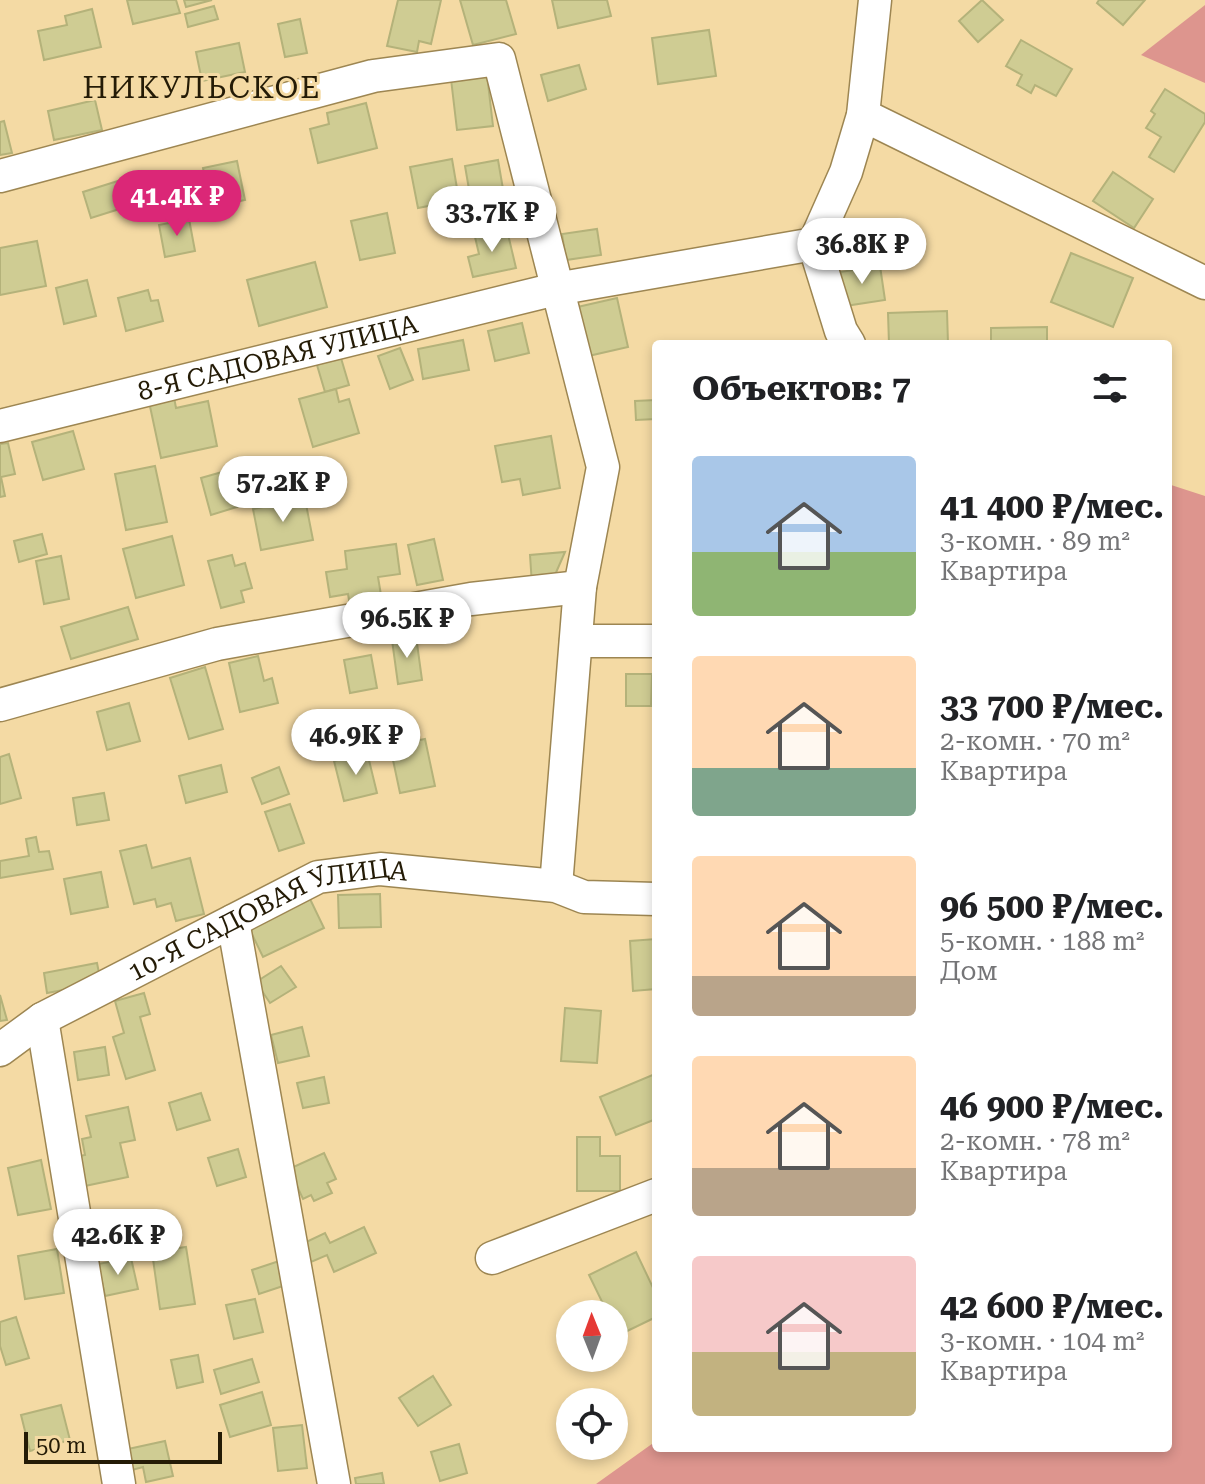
<!DOCTYPE html>
<html lang="ru">
<meta charset="utf-8">
<style>
:root{--surface:#fff;--page:#f2f2f2;--text:#202124;--muted:#757577;--accent:#db2777}
body{margin:0;font-family:"Roboto Serif",serif;background:var(--page);color:var(--text);height:100vh;display:flex;flex-direction:column;font-size:30px;white-space:nowrap}
*{box-sizing:border-box;margin:0}
p{font-size:26px;color:var(--muted)}
.icon{flex:none;width:44px;height:44px;fill:none;stroke:currentColor;stroke-width:2;stroke-linecap:round;stroke-linejoin:round}
.map{position:relative;flex:1;overflow:hidden}
.drawer{position:absolute;left:652px;top:340px;width:520px;height:1112px;display:flex;flex-direction:column;background:var(--surface);border-radius:8px;box-shadow:0 4px 12px #0003}
.drawer>*{flex:none}
.needle{width:52px;rotate:359deg}
.buttons{position:absolute;left:556px;top:1300px;display:grid;gap:16px}
.buttons a{display:grid;place-items:center;width:72px;height:72px;border-radius:50%;background:var(--surface);box-shadow:0 4px 12px #0003;font-size:40px}
.scale{position:absolute;left:24px;bottom:20px;width:198px;box-sizing:border-box;padding-left:8px;border:4px solid #241b06;border-top:0;font-size:22px;line-height:28px;white-space:nowrap;color:#241b06;-webkit-text-stroke:6px #f4daa4;paint-order:stroke}
.price{position:absolute;translate:-50% -68px;padding:0 18px;border-radius:28px;background:#fff;color:#222;font-size:26px;line-height:52px;filter:drop-shadow(0 2px 4px #0008)}
.price::after{content:'';position:absolute;left:50%;top:48px;width:24px;height:18px;margin-left:-12px;background:inherit;clip-path:polygon(0 0,100% 0,50% 100%)}
.price.on{background:var(--accent);color:#fff}
ul{padding:0;list-style:none}
li{display:flex;align-items:center;gap:24px;height:200px;padding:0 40px}
li span{display:grid;place-items:center;flex:none;width:224px;height:160px;border-radius:8px;color:#555}
li>.icon{margin-inline-start:auto}
span .icon{width:96px;height:96px;fill:#fffc;stroke-width:1}
li b{font-size:34px}
h2{display:flex;justify-content:space-between;align-items:center;height:96px;padding:0 40px;font-size:34px}
.map>svg:first-child{display:block}
.green{fill:#dd958e}
.building{fill:#cfcc93;stroke:#b4b27a;stroke-width:2}
.lines{fill:none;stroke-linecap:round;stroke-linejoin:round}
.minor-casing{stroke:#9d8652;stroke-width:35}
.minor{stroke:#fff;stroke-width:32}
.labels{text-anchor:middle;stroke-width:6;stroke-linejoin:round;paint-order:stroke}
.street-label{font-size:26px;fill:#241b06;stroke:#f4daa4}
.quarter-label{font-size:30px;letter-spacing:2px;fill:#241b06;stroke:#f4daa4}
</style>
<div class="map">
<svg width="1205" height="1484" viewBox="0 0 1205 1484">
<rect width="100%" height="100%" fill="#f4daa4"/>
<g class="green">
<polygon points="1205,5 1205,83 1141,55"/>
<polygon points="1168,484 1205,496 1205,1484 596,1484 656,1441 656,1448 1168,1448"/>
</g>
<g class="building">
<polygon points="127,0 176,0 180,13 133,24"/>
<polygon points="184,0 212,0 186,7"/>
<polygon points="398,0 441,0 431,44 419,41 417,52 387,46"/>
<polygon points="460,0 506,0 516,34 473,45"/>
<polygon points="552,0 607,0 611,16 558,28"/>
<polygon points="982,0 1003,20 978,42 959,21"/>
<polygon points="1099,0 1145,0 1123,25 1097,3"/>
<polygon points="214,6 218,19 188,27 185,14"/>
<polygon points="92,9 101,47 44,60 38,31 67,25 65,16"/>
<polygon points="300,19 307,53 285,57 278,24"/>
<polygon points="709,30 716,76 658,84 652,38"/>
<polygon points="1021,40 1072,69 1056,96 1035,85 1031,93 1017,85 1022,75 1006,66"/>
<polygon points="239,43 245,72 202,81 196,52"/>
<polygon points="579,65 586,89 548,101 541,75"/>
<polygon points="487,75 493,126 457,130 451,79"/>
<polygon points="1165,89 1205,114 1205,122 1174,172 1149,157 1161,137 1146,128 1155,114 1151,111"/>
<polygon points="95,100 102,130 54,140 48,111"/>
<polygon points="366,103 377,148 318,163 310,129 329,124 327,113"/>
<polygon points="4,121 12,153 0,155 0,122"/>
<polygon points="452,159 459,200 418,208 410,167"/>
<polygon points="498,160 503,189 470,195 465,166"/>
<polygon points="237,161 245,200 211,207 203,168"/>
<polygon points="1113,172 1153,199 1134,228 1093,201"/>
<polygon points="124,179 132,205 91,218 83,192"/>
<polygon points="387,213 395,253 360,260 351,221"/>
<polygon points="189,219 195,251 165,257 159,225"/>
<polygon points="597,229 601,255 566,260 562,234"/>
<polygon points="507,230 516,268 473,277 468,257 479,254 475,237"/>
<polygon points="37,241 46,286 0,295 0,248"/>
<polygon points="1071,253 1133,278 1113,327 1051,302"/>
<polygon points="315,262 327,307 259,326 247,280"/>
<polygon points="880,266 885,300 845,306 840,272"/>
<polygon points="87,280 96,316 64,324 56,288"/>
<polygon points="148,290 151,301 158,300 163,321 126,331 118,298"/>
<polygon points="617,298 628,347 584,357 573,308"/>
<polygon points="947,311 948,344 889,344 888,313"/>
<polygon points="522,323 529,353 495,361 488,331"/>
<polygon points="1047,327 1047,344 991,344 991,328"/>
<polygon points="463,340 469,370 423,379 418,349"/>
<polygon points="338,348 349,385 325,392 314,355"/>
<polygon points="400,348 413,380 390,389 378,356"/>
<polygon points="336,389 339,402 349,399 359,433 313,447 299,399"/>
<polygon points="173,392 176,408 208,401 217,446 161,458 148,397"/>
<polygon points="656,400 656,419 636,420 635,401"/>
<polygon points="73,431 84,469 43,480 32,442"/>
<polygon points="551,436 560,488 523,495 520,479 502,482 495,446"/>
<polygon points="8,443 15,474 1,477 5,496 0,497 0,444"/>
<polygon points="155,466 167,522 126,530 115,474"/>
<polygon points="229,470 240,506 211,515 201,478"/>
<polygon points="305,499 313,540 261,550 253,509"/>
<polygon points="42,534 47,554 19,562 14,541"/>
<polygon points="172,536 184,585 136,598 123,549"/>
<polygon points="434,539 443,580 417,585 408,545"/>
<polygon points="396,544 400,574 378,577 383,607 351,612 348,594 330,597 326,572 347,569 345,551"/>
<polygon points="565,552 551,584 532,585 530,555"/>
<polygon points="232,555 235,566 245,563 252,588 241,591 244,602 221,608 208,561"/>
<polygon points="61,556 69,599 44,604 36,561"/>
<polygon points="128,607 138,639 71,659 61,627"/>
<polygon points="416,636 422,680 398,684 392,640"/>
<polygon points="371,655 377,688 350,693 344,660"/>
<polygon points="258,656 264,681 272,678 278,703 240,712 229,663"/>
<polygon points="205,667 223,729 189,739 170,678"/>
<polygon points="626,674 652,674 651,706 626,706"/>
<polygon points="129,703 140,741 107,750 97,712"/>
<polygon points="425,739 435,786 400,793 390,746"/>
<polygon points="367,752 377,793 344,801 334,761"/>
<polygon points="9,754 21,798 0,804 0,757"/>
<polygon points="221,765 227,792 186,803 179,776"/>
<polygon points="279,767 289,794 262,804 252,778"/>
<polygon points="104,793 109,820 77,825 73,798"/>
<polygon points="290,804 304,843 279,851 265,812"/>
<polygon points="36,837 39,852 49,851 53,869 0,878 0,861 29,856 26,839"/>
<polygon points="146,845 152,868 190,858 204,914 176,921 171,903 157,907 155,899 134,904 120,851"/>
<polygon points="101,872 108,907 71,914 64,879"/>
<polygon points="380,894 381,927 339,928 338,895"/>
<polygon points="310,899 324,928 263,957 249,928"/>
<polygon points="656,939 656,989 633,991 630,941"/>
<polygon points="97,963 101,983 47,993 44,973"/>
<polygon points="281,966 296,987 270,1003 256,982"/>
<polygon points="144,993 150,1014 140,1017 155,1070 126,1079 113,1037 124,1033 115,1001"/>
<polygon points="0,995 7,1020 0,1021"/>
<polygon points="565,1008 601,1011 597,1063 561,1061"/>
<polygon points="302,1027 309,1056 278,1063 271,1035"/>
<polygon points="105,1047 109,1075 78,1080 74,1052"/>
<polygon points="655,1074 656,1119 616,1135 600,1097"/>
<polygon points="324,1077 329,1103 303,1108 297,1083"/>
<polygon points="201,1093 210,1120 177,1130 169,1103"/>
<polygon points="128,1107 135,1140 120,1143 128,1177 80,1187 74,1157 85,1155 82,1139 91,1137 86,1116"/>
<polygon points="577,1137 600,1137 600,1156 620,1156 620,1191 577,1191"/>
<polygon points="238,1149 246,1177 217,1186 208,1158"/>
<polygon points="324,1153 336,1179 327,1183 332,1193 314,1201 311,1195 303,1199 289,1169"/>
<polygon points="41,1160 51,1209 18,1215 8,1168"/>
<polygon points="364,1227 376,1253 334,1272 327,1255 311,1262 302,1244 325,1233 330,1243"/>
<polygon points="186,1247 195,1304 160,1309 152,1252"/>
<polygon points="57,1249 64,1293 25,1299 18,1256"/>
<polygon points="636,1252 656,1294 656,1317 619,1335 614,1314 608,1314 589,1275"/>
<polygon points="131,1258 138,1289 105,1296 98,1264"/>
<polygon points="282,1260 289,1284 259,1294 252,1270"/>
<polygon points="255,1299 263,1332 234,1339 226,1305"/>
<polygon points="16,1317 29,1358 6,1365 0,1346 0,1322"/>
<polygon points="198,1355 203,1382 177,1388 171,1360"/>
<polygon points="252,1359 259,1382 221,1394 214,1370"/>
<polygon points="433,1376 451,1405 418,1426 399,1398"/>
<polygon points="262,1392 271,1425 230,1437 220,1405"/>
<polygon points="61,1405 70,1440 30,1451 21,1415"/>
<polygon points="302,1425 307,1468 278,1471 273,1428"/>
<polygon points="165,1441 173,1476 146,1482 143,1467 132,1470 128,1449"/>
<polygon points="459,1444 467,1473 440,1481 431,1452"/>
<polygon points="382,1473 384,1484 356,1484 355,1478"/>
</g>
<g class="lines">
<defs>
<g id="minor">
<polyline points="863,115 1205,283"/>
<polyline points="0,176 373,76 499,59 603,467 580,587 556,886"/>
<polyline points="849,344 841,331 814,244 846,172 863,115 875,0"/>
<path id="s1" d="M0,426l556,-137 258,-45"/>
<polyline points="576,641 656,641"/>
<polyline points="0,705 217,644 471,599 580,587"/>
<polyline points="233,921 334,1484"/>
<polyline points="42,1019 119,1484"/>
<path id="s2" d="M0,1050l42,-31 276,-142 62,-8 176,17 28,11 72,2"/>
<polyline points="492,1258 656,1195"/>
</g>
</defs>
<use href="#minor" class="minor-casing"/>
<use href="#minor" class="minor"/>
</g>
<g class="labels">
<g class="street-label">
<text dy="9" stroke="none"><textPath href="#s1" startOffset="286">8-Я САДОВАЯ УЛИЦА</textPath></text>
<text dy="9" stroke="none"><textPath href="#s2" startOffset="302">10-Я САДОВАЯ УЛИЦА</textPath></text>
</g>
<g class="quarter-label">
<text x="202" y="98">НИКУЛЬСКОЕ</text>
</g>
</g>
</svg>
<div class="buttons">
<a><svg class="needle" viewBox="-14 -14 28 28"><path d="M0-13l5 13h-10z" fill="#e53935"/><path d="M0 13l5-13h-10z" fill="#757577"/></svg></a>
<a><svg class="icon" aria-label="locate" viewBox="0 0 24 24"><circle cx="12" cy="12" r="6"/><path d="M12 2v4M12 18v4M2 12h4M18 12h4"/></svg></a>
</div>
<div class="scale">50 m</div>
<b class="price on" style="left:177px;top:238px">41.4K ₽</b>
<b class="price" style="left:492px;top:254px">33.7K ₽</b>
<b class="price" style="left:862px;top:286px">36.8K ₽</b>
<b class="price" style="left:283px;top:524px">57.2K ₽</b>
<b class="price" style="left:407px;top:660px">96.5K ₽</b>
<b class="price" style="left:356px;top:777px">46.9K ₽</b>
<b class="price" style="left:118px;top:1277px">42.6K ₽</b>
<section class="drawer">
<h2>Объектов: 7<svg class="icon" aria-label="filters" viewBox="0 0 24 24"><path d="M4 7h16M4 17h16"/><circle cx="9" cy="7" r="2"/><circle cx="15" cy="17" r="2"/></svg></h2>
<ul>
<li><span style="background:linear-gradient(#a9c7e8 60%,#8fb573 0)"><svg class="icon" aria-label="home" viewBox="0 0 24 24"><path d="M3 11l9-7 9 7M6 9v11h12V9"/></svg></span><div><b>41 400 ₽/мес.</b><p>3-комн. · 89 m²</p><p>Квартира</p></div></li>
<li><span style="background:linear-gradient(#ffd9b3 70%,#7fa58c 0)"><svg class="icon" aria-label="home" viewBox="0 0 24 24"><path d="M3 11l9-7 9 7M6 9v11h12V9"/></svg></span><div><b>33 700 ₽/мес.</b><p>2-комн. · 70 m²</p><p>Квартира</p></div></li>
<li><span style="background:linear-gradient(#ffd9b3 75%,#b9a48a 0)"><svg class="icon" aria-label="home" viewBox="0 0 24 24"><path d="M3 11l9-7 9 7M6 9v11h12V9"/></svg></span><div><b>96 500 ₽/мес.</b><p>5-комн. · 188 m²</p><p>Дом</p></div></li>
<li><span style="background:linear-gradient(#ffd9b3 70%,#b9a48a 0)"><svg class="icon" aria-label="home" viewBox="0 0 24 24"><path d="M3 11l9-7 9 7M6 9v11h12V9"/></svg></span><div><b>46 900 ₽/мес.</b><p>2-комн. · 78 m²</p><p>Квартира</p></div></li>
<li><span style="background:linear-gradient(#f6c9c9 60%,#c2b280 0)"><svg class="icon" aria-label="home" viewBox="0 0 24 24"><path d="M3 11l9-7 9 7M6 9v11h12V9"/></svg></span><div><b>42 600 ₽/мес.</b><p>3-комн. · 104 m²</p><p>Квартира</p></div></li>
</ul>
</section>
</div>
